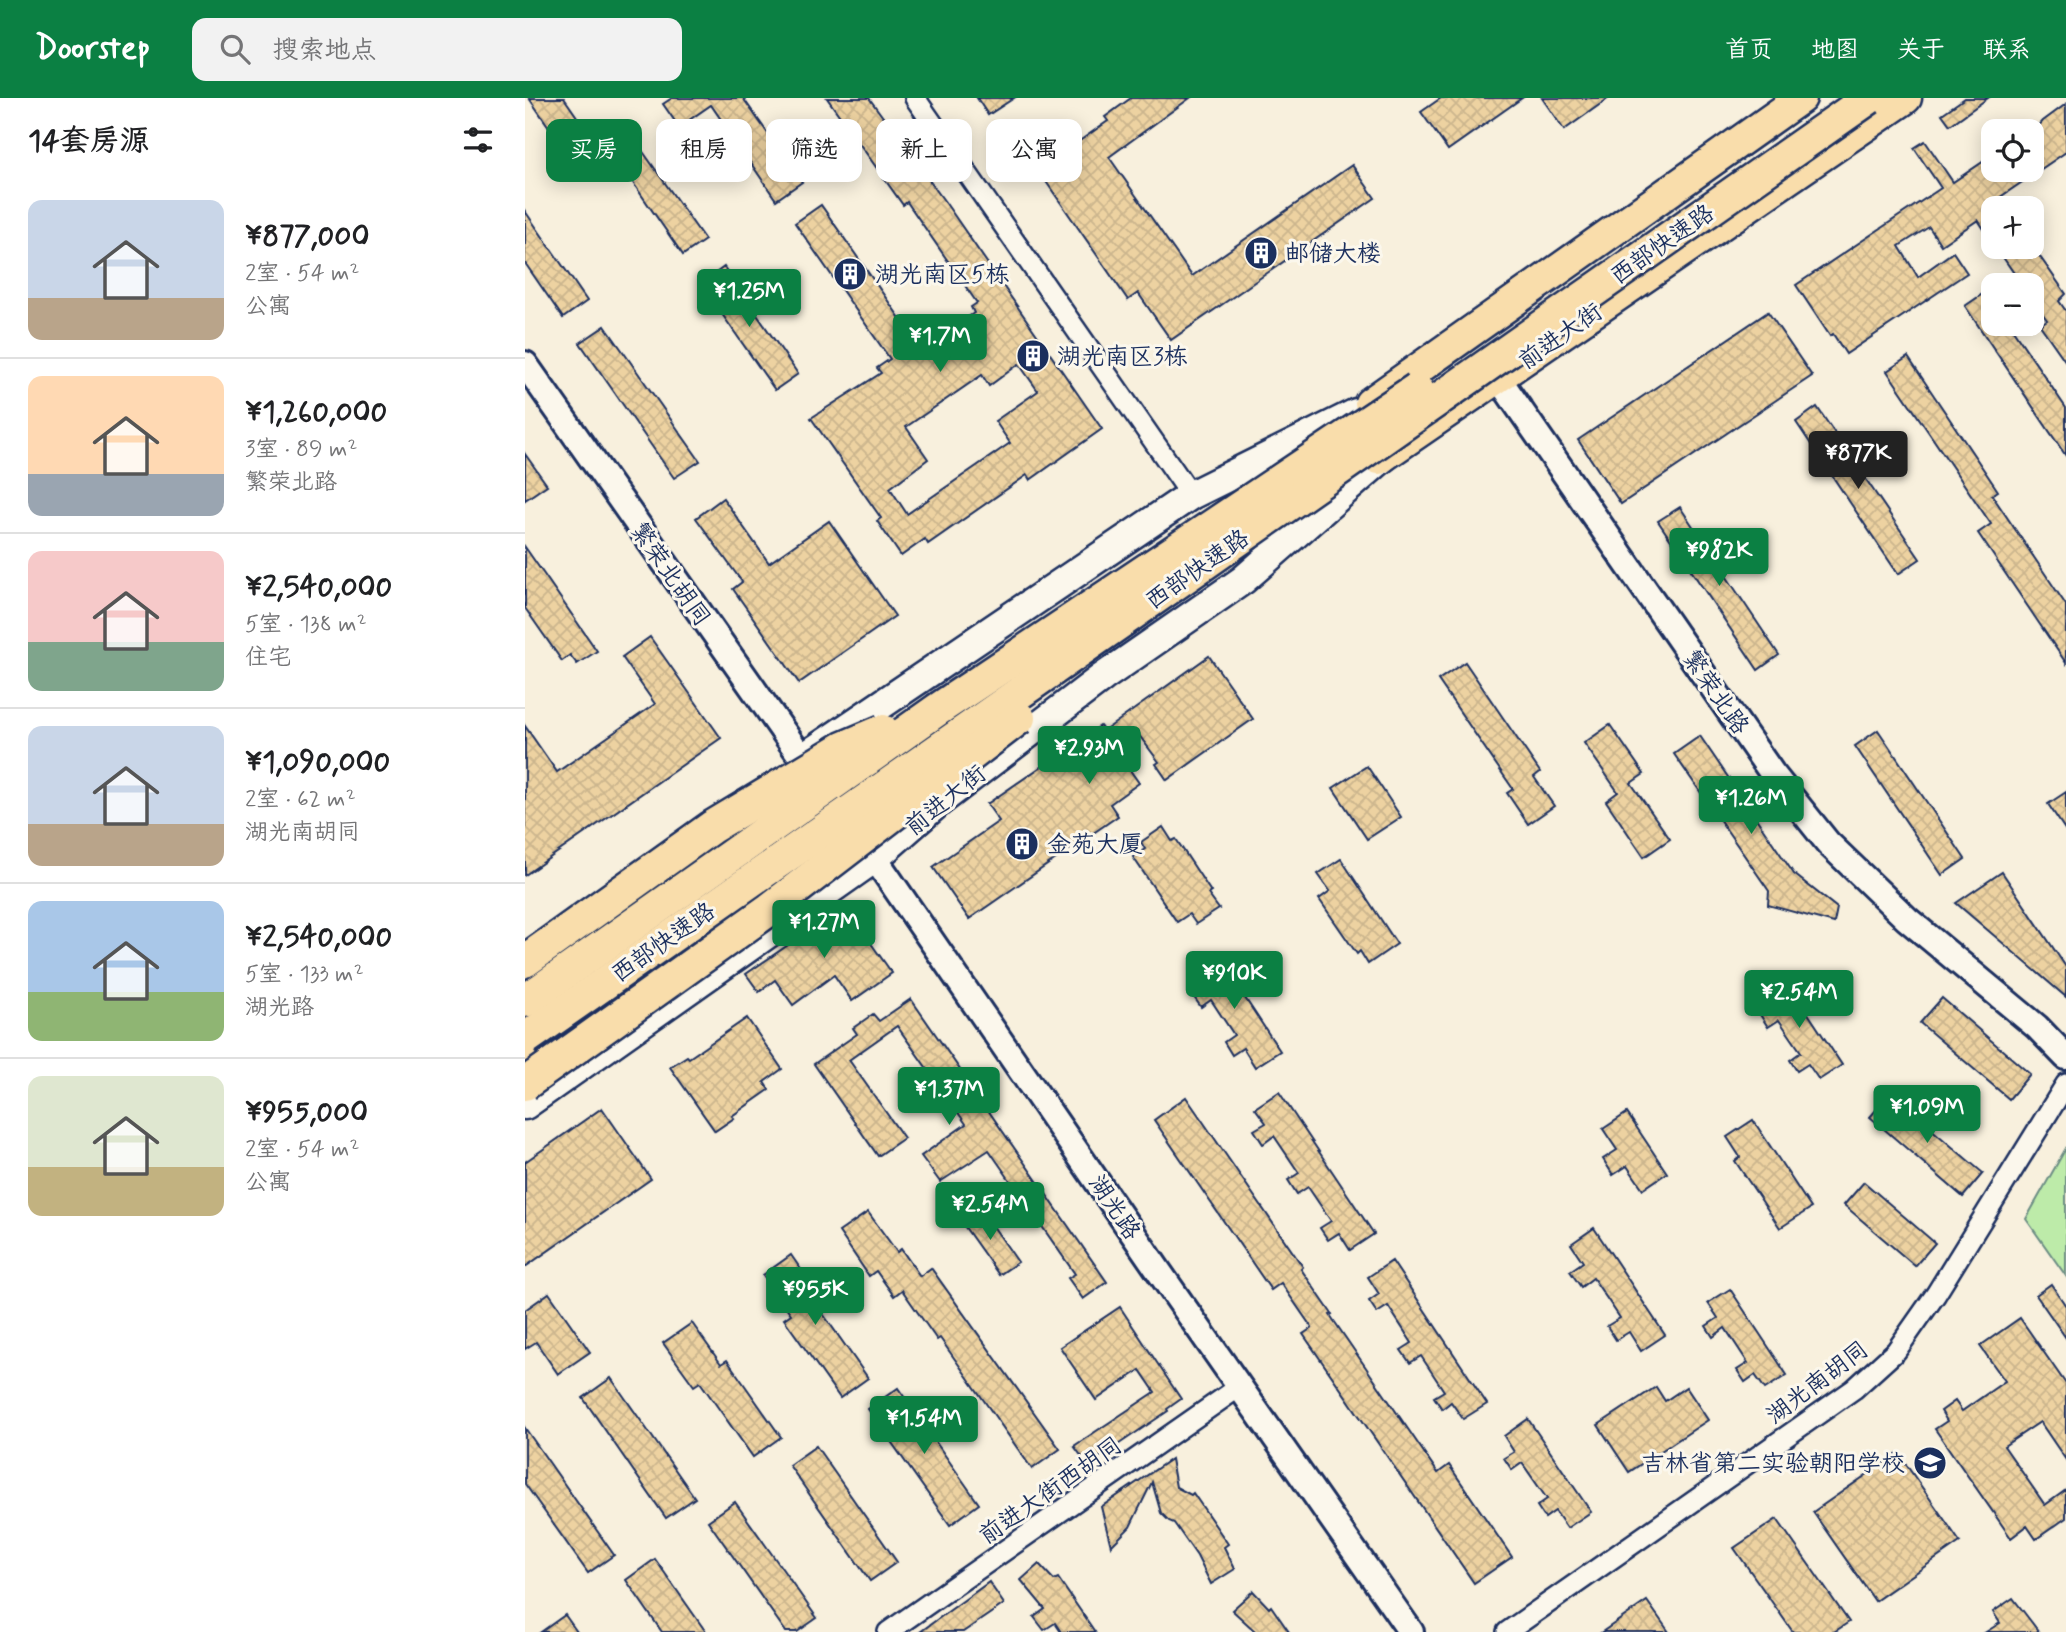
<!DOCTYPE html>
<html lang="zh">
<meta charset="utf-8">
<style>
:root{--surface:#fff;--page:#f2f2f2;--text:#202124;--muted:#757577;--line:#e0e0e0;--accent:#0b8043}
body{margin:0;font-family:Mynerve,"LXGW WenKai TC",sans-serif;background:var(--page);color:var(--text);height:100vh;display:flex;flex-direction:column;font-size:26px;white-space:nowrap}
*{box-sizing:border-box;margin:0}
p{font-size:23px;color:var(--muted)}
.icon{flex:none;width:38px;height:38px;fill:none;stroke:currentColor;stroke-width:2;stroke-linecap:round;stroke-linejoin:round}
.map{position:relative;flex:1;overflow:hidden}
.panel{display:flex;flex-direction:column;background:var(--surface);width:525px}
.panel>*{flex:none}
.hud{position:absolute;left:21px;top:21px;width:665px;height:63px;display:flex;gap:14px}
.fabs{position:absolute;left:1456px;top:21px;display:grid;gap:14px}
.fabs a{display:grid;place-items:center;width:63px;height:63px;border-radius:14px;background:var(--surface);box-shadow:0 4px 18px #0003;font-size:35px}
.price{position:absolute;translate:-50% -60px;padding:0 16px;border-radius:7px;background:var(--accent);color:#fff;font-size:23px;line-height:46px;filter:drop-shadow(0 2px 4px #0008)}
.price::after{content:'';position:absolute;left:50%;top:42px;width:21px;height:16px;margin-left:-10px;background:inherit;clip-path:polygon(0 0,100% 0,50% 100%)}
.price.active{background:#222;color:#fff}
ul{padding:0;list-style:none}
li{display:flex;align-items:center;gap:21px;height:175px;padding:0 28px}
li+li{border-top:2px solid var(--line)}
li span{display:grid;place-items:center;flex:none;width:196px;height:140px;border-radius:14px;color:#555}
li>.icon{margin-inline-start:auto}
span .icon{width:84px;height:84px;fill:#fffc;stroke-width:1}
li b{font-size:30px}
h2{display:flex;justify-content:space-between;align-items:center;height:84px;padding:0 28px;font-size:30px}
.pill{padding:0 24px;border-radius:14px;background:var(--surface);box-shadow:0 4px 18px #0003;font-size:24px;line-height:63px}
.pill.active{background:var(--accent);color:#fff}
header{display:flex;align-items:center;gap:42px;box-sizing:border-box;height:98px;padding:0 35px;background:var(--accent);color:#fff}
header strong{font-size:33px}
nav{display:flex;gap:38px;margin-inline-start:auto;font-size:24px}
.search{width:490px;height:63px;background:var(--page);display:flex;align-items:center;gap:18px;box-sizing:border-box;padding:0 24px;border-radius:14px;color:var(--muted);font-size:26px}
main{display:flex;flex:1;min-height:0}
.map>svg:first-child{display:block}
.pitch{fill:#bdeba9;stroke:#6c8d84;stroke-width:2}
.building{fill:url(#building-cross-hatch);stroke:#1b2f5e;stroke-width:2;fill-rule:evenodd}
.lines{fill:none;stroke-linecap:round;stroke-linejoin:round}
.minor-casing{stroke:#1b2f5e;stroke-width:24}
.tertiary-casing{stroke:#1b2f5e;stroke-width:30}
.secondary-casing{stroke:#1b2f5e;stroke-width:33}
.primary-casing{stroke:#1b2f5e;stroke-width:35}
.minor{stroke:#fbf7ec;stroke-width:19}
.tertiary{stroke:#fbf7ec;stroke-width:24}
.secondary{stroke:#fbf7ec;stroke-width:28}
.primary{stroke:#f9ddab;stroke-width:30}
.trunk-bridge-casing{stroke:#1b2f5e;stroke-width:37;stroke-linecap:butt}
.trunk-bridge{stroke:#f9ddab;stroke-width:32}
.labels{text-anchor:middle;stroke-width:6;stroke-linejoin:round;paint-order:stroke}
.street-label{font-size:24px;fill:#1b2f5e;stroke:#fbf7ec}
.poi-label{font-size:24px;fill:#1b2f5e;stroke:#fbf7ec;text-anchor:start}
</style>
<header>
<strong>Doorstep</strong>
<div class="search"><svg class="icon" aria-label="search" viewBox="0 0 24 24"><circle cx="10" cy="10" r="6"/><path d="M15 15l6 6"/></svg>搜索地点</div>
<nav><a>首页</a><a>地图</a><a>关于</a><a>联系</a></nav>
</header>
<main>
<section class="panel">
<h2>14套房源<svg class="icon" aria-label="filters" viewBox="0 0 24 24"><path d="M4 7h16M4 17h16"/><circle cx="9" cy="7" r="2"/><circle cx="15" cy="17" r="2"/></svg></h2>
<ul>
<li><span style="background:linear-gradient(#c9d6e8 70%,#b9a48a 0)"><svg class="icon" aria-label="home" viewBox="0 0 24 24"><path d="M3 11l9-7 9 7M6 9v11h12V9"/></svg></span><div><b>¥877,000</b><p>2室 · 54 m²</p><p>公寓</p></div></li>
<li><span style="background:linear-gradient(#ffd9b3 70%,#9aa5b1 0)"><svg class="icon" aria-label="home" viewBox="0 0 24 24"><path d="M3 11l9-7 9 7M6 9v11h12V9"/></svg></span><div><b>¥1,260,000</b><p>3室 · 89 m²</p><p>繁荣北路</p></div></li>
<li><span style="background:linear-gradient(#f6c9c9 65%,#7fa58c 0)"><svg class="icon" aria-label="home" viewBox="0 0 24 24"><path d="M3 11l9-7 9 7M6 9v11h12V9"/></svg></span><div><b>¥2,540,000</b><p>5室 · 138 m²</p><p>住宅</p></div></li>
<li><span style="background:linear-gradient(#c9d6e8 70%,#b9a48a 0)"><svg class="icon" aria-label="home" viewBox="0 0 24 24"><path d="M3 11l9-7 9 7M6 9v11h12V9"/></svg></span><div><b>¥1,090,000</b><p>2室 · 62 m²</p><p>湖光南胡同</p></div></li>
<li><span style="background:linear-gradient(#a9c7e8 65%,#8fb573 0)"><svg class="icon" aria-label="home" viewBox="0 0 24 24"><path d="M3 11l9-7 9 7M6 9v11h12V9"/></svg></span><div><b>¥2,540,000</b><p>5室 · 133 m²</p><p>湖光路</p></div></li>
<li><span style="background:linear-gradient(#dfe7d0 65%,#c2b280 0)"><svg class="icon" aria-label="home" viewBox="0 0 24 24"><path d="M3 11l9-7 9 7M6 9v11h12V9"/></svg></span><div><b>¥955,000</b><p>2室 · 54 m²</p><p>公寓</p></div></li>
</ul>
</section>
<div class="map">
<svg width="1541" height="1534" viewBox="0 0 1541 1534">
<defs>
<pattern id="building-cross-hatch" width="8" height="8" patternUnits="userSpaceOnUse" patternTransform="scale(1.75)"><rect width="8" height="8" fill="#edd2a1"/><path d="M0 0l8 8M0 8l8-8" fill="none" stroke="#cbb58d"/></pattern>
</defs>
<rect width="100%" height="100%" fill="#f8f0dd"/>
<filter id="ink" filterUnits="userSpaceOnUse"><feTurbulence type="fractalNoise" baseFrequency=".0143" numOctaves="2"/><feDisplacementMap in="SourceGraphic" scale="14" xChannelSelector="R" yChannelSelector="G"/><feConvolveMatrix kernelMatrix="1 2 1 2 8 2 1 2 1" color-interpolation-filters="sRGB"/></filter>
<g filter="url(#ink)">
<polygon class="pitch" points="1541,1050 1541,1178 1501,1121"/>
<g class="building">
<polygon points="4,0 39,0 59,29 35,45"/>
<polygon points="147,0 218,0 277,84 251,102 186,7 154,29 138,6"/>
<path d="M302,0h42l76,104 157,227 -72,51 -3,-5 -99,69 -3,-5 -24,17 -24,-35 4,-3 -70,-100 70,-45 -4,-5 13,-9 -95,-136 26,-18 95,136 21,-15 6,8 31,-21 -3,-6 6,-4 -70,-101 -4,3zM494,266l19,27 -43,30 15,22 -103,71 -17,-26 38,-29 -22,-32 76,-52 7,11z"/>
<polygon points="452,0 489,0 463,17"/>
<polygon points="606,0 665,0 584,59 667,178 827,67 850,100 646,242 613,195 603,202 513,72 583,23 580,19"/>
<polygon points="916,0 997,0 923,52 896,14"/>
<polygon points="1017,0 1084,0 1039,32"/>
<polygon points="1440,0 1463,0 1425,27 1417,16"/>
<polygon points="1541,6 1541,54 1468,104 1468,145 1453,122 1416,147 1404,129 1374,148 1393,179 1428,154 1442,175 1321,256 1308,236 1305,238 1271,187 1416,90 1389,50 1400,43 1428,84 1468,57 1468,72 1507,72 1507,30 1512,30 1518,23"/>
<polygon points="107,38 180,142 158,157 86,53"/>
<polygon points="0,113 62,203 38,220 0,165"/>
<polygon points="1471,149 1508,149 1541,196 1534,203 1541,213 1541,264 1515,227 1522,222 1507,201 1507,187 1497,187"/>
<polygon points="199,169 273,276 250,292 176,186"/>
<polygon points="1462,193 1468,202 1468,226 1484,226 1541,310 1541,358 1440,208"/>
<polygon points="1243,214 1287,278 1096,406 1053,342"/>
<polygon points="80,228 175,363 149,380 55,245"/>
<polygon points="1383,259 1473,393 1467,397 1541,507 1541,565 1453,435 1466,426 1362,273"/>
<polygon points="1292,309 1395,461 1373,476 1271,324"/>
<polygon points="0,356 22,387 0,402"/>
<polygon points="198,400 244,465 304,423 370,518 274,585 208,491 217,484 171,420"/>
<polygon points="1155,409 1254,557 1233,572 1133,423"/>
<polygon points="0,449 72,553 52,566 45,557 37,563 0,510"/>
<polygon points="125,539 196,640 0,777 0,628 32,674 130,606 97,559"/>
<polygon points="684,558 728,621 642,682 631,666 634,664 613,636 591,652 614,685 585,706 593,718 444,821 408,769 474,723 462,706 575,628 579,633"/>
<polygon points="940,564 1015,674 1009,679 1029,708 1003,726 982,695 988,691 913,582"/>
<polygon points="1085,627 1119,676 1106,685 1145,741 1119,759 1081,703 1093,694 1059,645"/>
<polygon points="1353,632 1440,761 1417,777 1330,648"/>
<polygon points="1175,638 1269,776 1312,810 1309,825 1243,807 1244,793 1149,656"/>
<polygon points="842,668 876,719 842,741 808,690"/>
<polygon points="1541,694 1541,733 1523,706"/>
<polygon points="638,729 647,743 651,741 686,794 683,796 694,811 671,826 664,816 652,824 608,759 620,751 616,744"/>
<polygon points="816,761 872,846 843,866 835,853 832,856 794,801 805,793 793,776"/>
<polygon points="1477,774 1541,869 1541,899 1431,805"/>
<polygon points="311,808 316,808 323,813 367,875 327,903 309,877 268,907 250,882 234,894 221,876 276,838 273,835"/>
<polygon points="691,856 755,953 730,969 718,950 707,957 699,944 709,937 686,902 676,909 666,895 677,888 666,872"/>
<polygon points="1259,879 1317,967 1294,982 1283,966 1272,973 1265,962 1276,954 1254,922 1243,929 1234,915 1245,908 1236,895"/>
<polygon points="1417,900 1505,976 1484,1001 1395,925"/>
<polygon points="386,901 582,1184 558,1201 543,1180 550,1176 464,1052 415,1084 396,1058 441,1026 372,928 324,962 379,1040 353,1058 289,966 332,936 328,930 348,916 354,923"/>
<polygon points="222,920 257,971 239,984 244,992 207,1018 209,1020 190,1033 145,969 162,958 164,960"/>
<polygon points="754,994 849,1136 825,1152 814,1135 803,1142 795,1130 806,1123 783,1089 772,1096 763,1082 774,1075 749,1038 738,1046 729,1032 741,1025 730,1010"/>
<polygon points="1365,996 1458,1075 1438,1099 1345,1019"/>
<polygon points="661,999 778,1169 776,1171 807,1216 805,1217 913,1375 924,1367 987,1459 949,1485 778,1236 787,1230 756,1185 746,1192 629,1022"/>
<polygon points="77,1010 126,1081 0,1169 0,1064"/>
<polygon points="1102,1015 1142,1075 1118,1091 1102,1068 1088,1077 1078,1061 1092,1052 1078,1031"/>
<polygon points="1228,1022 1286,1110 1255,1130 1210,1063 1215,1059 1202,1039"/>
<polygon points="1339,1084 1410,1145 1390,1168 1319,1107"/>
<polygon points="456,1111 493,1164 474,1177 437,1125"/>
<polygon points="343,1114 372,1154 376,1151 395,1178 406,1170 535,1351 507,1371 415,1240 412,1242 377,1192 369,1198 351,1173 344,1178 314,1134"/>
<polygon points="1069,1130 1140,1237 1116,1253 1104,1234 1091,1242 1082,1228 1095,1220 1068,1180 1056,1189 1045,1173 1058,1164 1046,1146"/>
<polygon points="266,1157 295,1199 289,1203 343,1280 315,1300 259,1221 266,1216 238,1177"/>
<polygon points="867,1163 962,1306 938,1321 926,1304 917,1311 909,1299 919,1293 896,1258 885,1265 876,1252 887,1245 863,1208 852,1215 844,1203 854,1196 843,1179"/>
<polygon points="1526,1186 1541,1208 1541,1240 1511,1197"/>
<polygon points="1205,1191 1262,1277 1240,1291 1230,1277 1220,1284 1212,1272 1223,1265 1200,1230 1188,1239 1181,1228 1193,1220 1183,1205"/>
<polygon points="24,1195 65,1254 33,1276 11,1244 0,1251 0,1212"/>
<polygon points="595,1209 656,1301 642,1311 643,1313 563,1367 549,1348 630,1294 615,1272 571,1302 535,1249"/>
<polygon points="1495,1220 1541,1286 1541,1362 1515,1324 1479,1348 1520,1407 1541,1392 1541,1420 1511,1441 1502,1428 1486,1440 1410,1331 1422,1323 1416,1313 1430,1303 1437,1313 1480,1283 1455,1248"/>
<polygon points="167,1225 196,1266 202,1262 256,1339 228,1359 175,1284 169,1288 138,1245"/>
<polygon points="86,1280 170,1400 141,1420 58,1300"/>
<polygon points="1131,1289 1140,1303 1161,1289 1183,1322 1104,1374 1073,1327"/>
<polygon points="373,1290 454,1406 425,1427 343,1311"/>
<polygon points="1003,1321 1066,1414 1042,1430 1030,1413 1020,1420 1012,1408 1022,1401 997,1365 987,1372 979,1360 989,1354 979,1338"/>
<polygon points="0,1330 89,1457 63,1475 0,1386"/>
<polygon points="291,1348 372,1464 345,1483 264,1367"/>
<polygon points="1373,1355 1435,1444 1350,1503 1288,1414"/>
<polygon points="646,1361 651,1389 666,1397 668,1395 703,1446 699,1449 710,1471 686,1486 672,1458 649,1425 644,1423 636,1415 627,1384 605,1429 586,1448 576,1409"/>
<polygon points="210,1404 292,1520 272,1534 261,1534 183,1423"/>
<polygon points="1252,1421 1324,1524 1309,1534 1268,1534 1209,1450"/>
<polygon points="130,1461 181,1534 137,1534 101,1482"/>
<polygon points="514,1466 529,1482 533,1480 570,1534 536,1534 530,1525 519,1532 509,1519 520,1511 496,1482"/>
<polygon points="464,1484 479,1506 438,1534 395,1534"/>
<polygon points="728,1493 744,1510 746,1508 764,1534 731,1534 707,1512"/>
<polygon points="1488,1500 1514,1534 1461,1534 1475,1525 1468,1514"/>
<polygon points="1122,1503 1144,1534 1077,1534"/>
<polygon points="40,1517 52,1534 16,1534"/>
</g>
<g class="lines">
<defs>
<g id="minor">
<polyline points="390,0 666,397"/>
<polyline points="363,1534 714,1289"/>
<polyline points="982,1534 1329,1291 1371,1253 1411,1196 1541,986"/>
</g>
<g id="tertiary">
<polyline points="0,266 291,680"/>
<polyline points="974,281 1247,675 1303,745 1382,821 1512,929 1541,959"/>
<polyline points="340,746 635,1175 886,1534"/>
</g>
<g id="secondary">
<polyline points="285,655 666,397 831,315"/>
<polyline points="0,1007 350,760 415,703 578,579 718,482 862,356"/>
</g>
<g id="primary">
<polyline points="845,305 1276,0"/>
<polyline points="854,361 1381,0"/>
<polyline points="0,959 39,931"/>
</g>
</defs>
<use href="#minor" class="minor-casing"/>
<use href="#tertiary" class="tertiary-casing"/>
<use href="#secondary" class="secondary-casing"/>
<use href="#primary" class="primary-casing"/>
<use href="#minor" class="minor"/>
<use href="#tertiary" class="tertiary"/>
<use href="#secondary" class="secondary"/>
<use href="#primary" class="primary"/>
<defs>
<g id="trunk-bridge">
<polyline points="0,863 187,729 318,650 358,633"/>
<polyline points="0,903 412,612 892,291"/>
<polyline points="0,941 1344,0"/>
<polyline points="0,986 245,811 494,620"/>
</g>
</defs>
<use href="#trunk-bridge" class="trunk-bridge-casing"/>
<use href="#trunk-bridge" class="trunk-bridge"/>
</g>
</g>
<defs>
<symbol id="building-disc" viewBox="-11 -11 22 22"><circle r="9.5" fill="#1b2f5e" stroke="#fbf7ec"/><path d="M-4-6H4V6H1V3H-1V6H-4ZM-2.5-4.3h1.7v1.8h-1.7ZM.8-4.3h1.7v1.8H.8ZM-2.5-1h1.7V.8h-1.7ZM.8-1h1.7V.8H.8Z" fill="#fff"/></symbol>
<symbol id="school-disc" viewBox="-11 -11 22 22"><circle r="9.5" fill="#1b2f5e" stroke="#fbf7ec"/><path d="M0-5L7-2L0 1L-7-2ZM-4 1L0 2.5L4 1V4Q0 6-4 4Z" fill="#fff"/></symbol>
</defs>
<g fill-rule="evenodd">
<use href="#building-disc" x="717" y="136" width="38" height="38"/>
<use href="#building-disc" x="306" y="157" width="38" height="38"/>
<use href="#building-disc" x="489" y="239" width="38" height="38"/>
<use href="#building-disc" x="478" y="727" width="38" height="38"/>
<use href="#school-disc" x="1386" y="1346" width="38" height="38"/>
</g>
<g class="labels">
<g class="street-label">
<text transform="translate(1137 146) rotate(-35)" y="8">西部快速路</text>
<text transform="translate(1035 238) rotate(-35)" y="8">前进大街</text>
<text transform="translate(672 471) rotate(-35)" y="8">西部快速路</text>
<text transform="translate(146 476) rotate(55)" y="8">繁荣北胡同</text>
<text transform="translate(1191 594) rotate(55)" y="8">繁荣北路</text>
<text transform="translate(420 702) rotate(-39)" y="8">前进大街</text>
<text transform="translate(138 844) rotate(-35)" y="8">西部快速路</text>
<text transform="translate(590 1109) rotate(56)" y="8">湖光路</text>
<text transform="translate(1292 1284) rotate(-37)" y="8">湖光南胡同</text>
<text transform="translate(525 1392) rotate(-35)" y="8">前进大街西胡同</text>
</g>
<g class="poi-label">
<text x="760" y="163">邮储大楼</text>
<text x="350" y="184">湖光南区5栋</text>
<text x="532" y="266">湖光南区3栋</text>
<text x="522" y="754">金苑大厦</text>
<text x="1380" y="1373" text-anchor="end">吉林省第二实验朝阳学校</text>
</g>
</g>
</svg>
<div class="fabs">
<a><svg class="icon" aria-label="locate" viewBox="0 0 24 24"><circle cx="12" cy="12" r="6"/><path d="M12 2v4M12 18v4M2 12h4M18 12h4"/></svg></a>
<a>+</a>
<a>−</a>
</div>
<b class="price" style="left:224px;top:231px">¥1.25M</b>
<b class="price" style="left:415px;top:276px">¥1.7M</b>
<b class="price active" style="left:1333px;top:393px">¥877K</b>
<b class="price" style="left:1194px;top:490px">¥982K</b>
<b class="price" style="left:564px;top:688px">¥2.93M</b>
<b class="price" style="left:1226px;top:738px">¥1.26M</b>
<b class="price" style="left:299px;top:862px">¥1.27M</b>
<b class="price" style="left:709px;top:913px">¥910K</b>
<b class="price" style="left:1274px;top:932px">¥2.54M</b>
<b class="price" style="left:424px;top:1029px">¥1.37M</b>
<b class="price" style="left:1402px;top:1047px">¥1.09M</b>
<b class="price" style="left:465px;top:1144px">¥2.54M</b>
<b class="price" style="left:290px;top:1229px">¥955K</b>
<b class="price" style="left:399px;top:1358px">¥1.54M</b>
<div class="hud">
<a class="pill active">买房</a>
<a class="pill">租房</a>
<a class="pill">筛选</a>
<a class="pill">新上</a>
<a class="pill">公寓</a>
</div>
</div>
</main>
